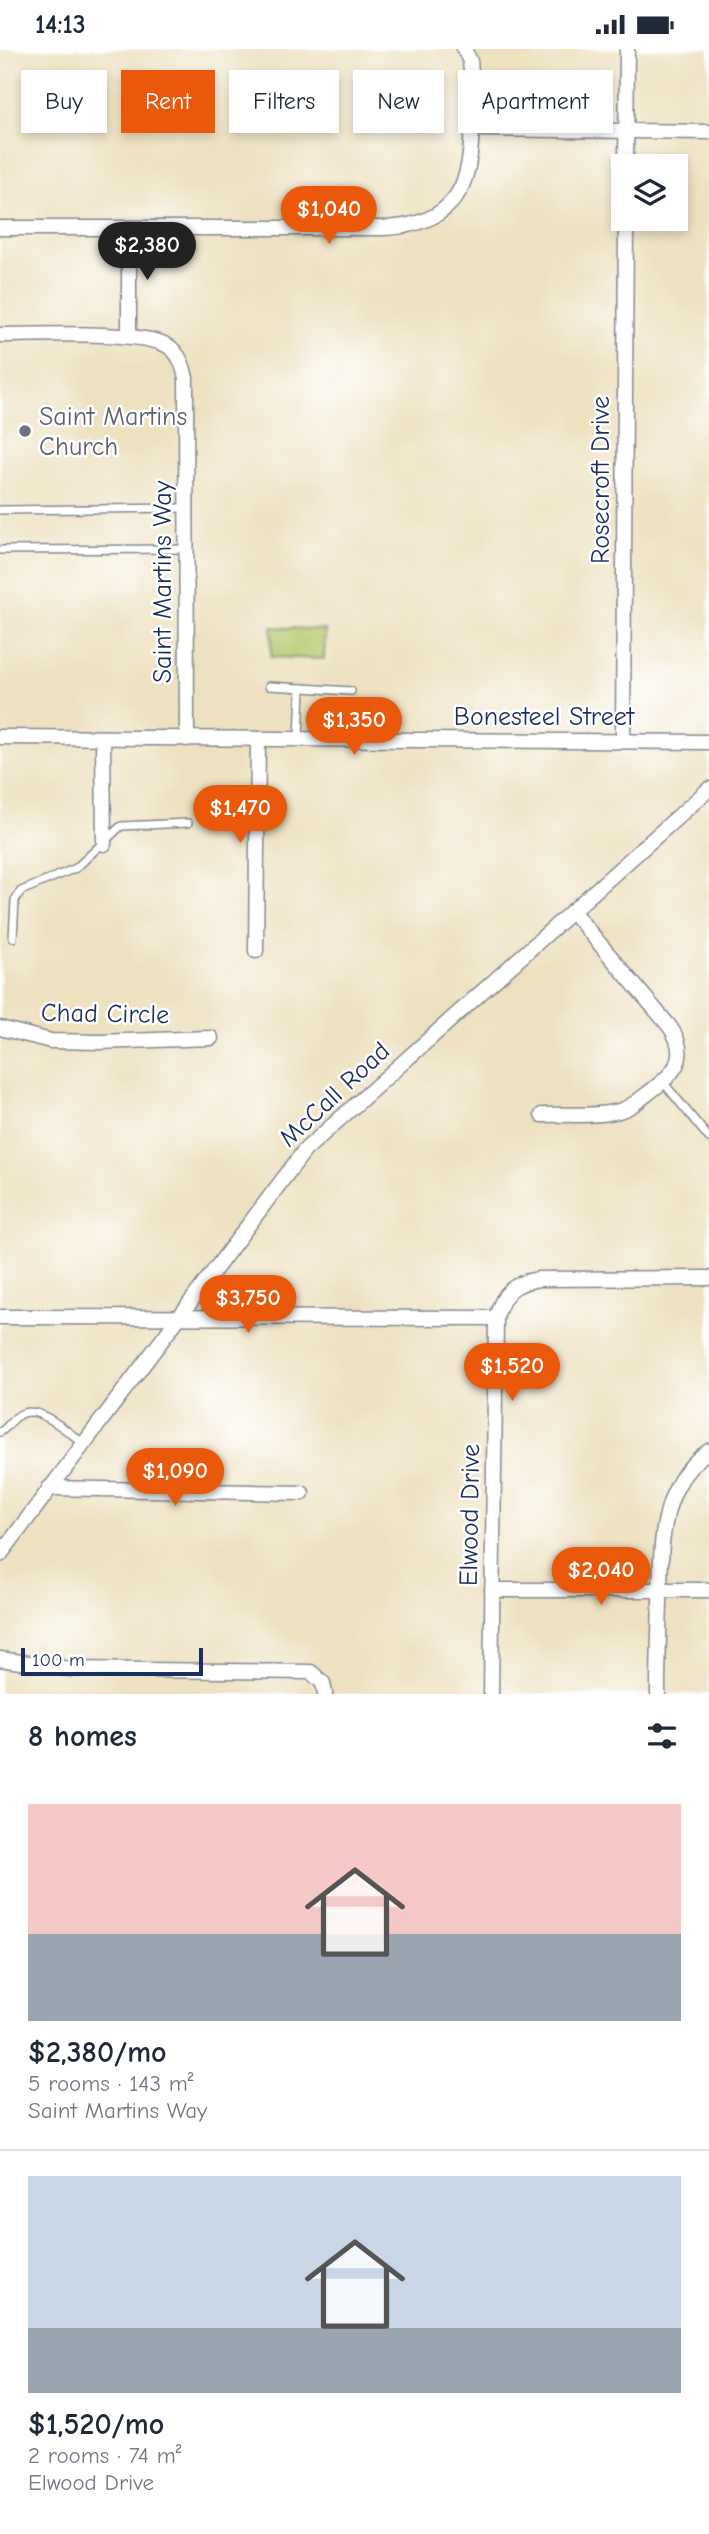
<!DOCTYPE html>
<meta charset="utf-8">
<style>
:root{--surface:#fff;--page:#f6f6f7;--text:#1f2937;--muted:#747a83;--line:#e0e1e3;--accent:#ea580c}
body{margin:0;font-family:"Comic Neue",sans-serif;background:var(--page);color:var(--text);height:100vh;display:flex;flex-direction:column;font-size:26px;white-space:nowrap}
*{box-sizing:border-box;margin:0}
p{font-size:23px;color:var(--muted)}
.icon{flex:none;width:38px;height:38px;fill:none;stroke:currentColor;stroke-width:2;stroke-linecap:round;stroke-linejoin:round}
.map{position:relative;height:1645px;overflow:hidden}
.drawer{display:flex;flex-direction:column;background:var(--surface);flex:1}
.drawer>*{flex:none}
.hud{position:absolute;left:21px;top:21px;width:668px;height:63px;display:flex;gap:14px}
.tools{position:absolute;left:611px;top:105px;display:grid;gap:14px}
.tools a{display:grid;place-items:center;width:77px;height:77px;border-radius:0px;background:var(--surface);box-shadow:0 4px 10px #0003;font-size:35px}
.scale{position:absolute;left:21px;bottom:18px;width:182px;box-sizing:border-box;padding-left:7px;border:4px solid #1b2f5e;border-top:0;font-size:19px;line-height:24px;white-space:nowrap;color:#1b2f5e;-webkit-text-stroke:5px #fff;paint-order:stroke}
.price{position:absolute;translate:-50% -60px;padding:0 16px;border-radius:24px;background:var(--accent);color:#fff;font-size:23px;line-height:46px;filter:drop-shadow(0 2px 4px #0008)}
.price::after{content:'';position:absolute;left:50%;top:42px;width:21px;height:16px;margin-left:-10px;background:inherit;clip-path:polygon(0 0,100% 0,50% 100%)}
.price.active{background:#222;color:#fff}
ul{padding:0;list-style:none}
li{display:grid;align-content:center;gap:14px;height:371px;padding:0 28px}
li+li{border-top:2px solid var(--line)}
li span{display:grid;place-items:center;height:217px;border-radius:0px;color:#555}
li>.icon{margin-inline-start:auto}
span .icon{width:126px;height:126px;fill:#fffc;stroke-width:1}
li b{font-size:30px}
h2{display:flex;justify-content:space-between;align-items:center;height:84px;padding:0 28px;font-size:30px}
.chip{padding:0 24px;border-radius:0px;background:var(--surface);box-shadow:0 4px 10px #0003;font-size:24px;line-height:63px}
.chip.active{background:var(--accent);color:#fff}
.status{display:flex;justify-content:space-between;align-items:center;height:49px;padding:0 35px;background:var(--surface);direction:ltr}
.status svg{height:19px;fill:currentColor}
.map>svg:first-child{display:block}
.green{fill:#b6c86b;stroke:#687c64;stroke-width:2}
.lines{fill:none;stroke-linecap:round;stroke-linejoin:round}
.service-casing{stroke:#84888f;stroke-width:10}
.minor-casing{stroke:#84888f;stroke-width:17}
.service{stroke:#fff;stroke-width:7}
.minor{stroke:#fff;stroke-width:14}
.worship-dot{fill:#6b7280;stroke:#fff;stroke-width:2.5}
.labels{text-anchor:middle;stroke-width:5;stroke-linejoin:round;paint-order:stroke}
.worship-label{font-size:26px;fill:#5b616d;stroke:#fff;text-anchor:start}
.street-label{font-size:26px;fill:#1b2f5e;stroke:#fff}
</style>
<div class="status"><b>14:13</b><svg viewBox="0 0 49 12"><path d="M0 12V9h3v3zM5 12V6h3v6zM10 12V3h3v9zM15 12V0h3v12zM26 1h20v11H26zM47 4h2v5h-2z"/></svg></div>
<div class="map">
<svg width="709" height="1645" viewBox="0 0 709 1645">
<rect width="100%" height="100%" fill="#fff"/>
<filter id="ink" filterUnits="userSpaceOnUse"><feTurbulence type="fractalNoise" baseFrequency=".0143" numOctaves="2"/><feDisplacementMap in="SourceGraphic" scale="14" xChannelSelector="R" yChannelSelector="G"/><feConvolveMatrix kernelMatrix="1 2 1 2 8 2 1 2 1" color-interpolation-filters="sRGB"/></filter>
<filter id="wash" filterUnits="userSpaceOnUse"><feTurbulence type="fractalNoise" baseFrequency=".00686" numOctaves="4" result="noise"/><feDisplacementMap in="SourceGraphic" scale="28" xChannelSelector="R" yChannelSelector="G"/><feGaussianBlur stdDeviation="1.57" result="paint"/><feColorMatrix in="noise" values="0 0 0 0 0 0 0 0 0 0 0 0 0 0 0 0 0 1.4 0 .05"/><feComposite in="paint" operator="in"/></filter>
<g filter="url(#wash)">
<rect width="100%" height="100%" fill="#eee1c0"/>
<polygon class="green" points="272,578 325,581 324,610 271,608"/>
</g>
<g filter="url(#ink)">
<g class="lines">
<defs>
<g id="service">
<polyline points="0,461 186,459"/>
<polyline points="0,501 187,500"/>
<polyline points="269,637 351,642"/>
<polyline points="299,690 301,639"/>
<polyline points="13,889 15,851 21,842 76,819 121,777 188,774"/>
<polyline points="663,1033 709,1089"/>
<path d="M0,1383c8,-4 12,-14 21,-18 17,-10 48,19 62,29"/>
</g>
<g id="minor">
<polyline points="471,80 709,83"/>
<polyline points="626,117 627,0"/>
<path d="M0,179h384c101,-5 87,-80 87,-156l-1,-11 -6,-12"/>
<path d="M0,286c35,0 142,-5 168,11 11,7 15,19 18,32l1,361"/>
<polyline points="129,287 129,179"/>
<polyline points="0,688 709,693"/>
<polyline points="103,689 104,795"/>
<polyline points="623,692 626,170"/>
<polyline points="256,902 258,690"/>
<polyline points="0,979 51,992 99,993 211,989"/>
<path d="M542,1066c24,-1 53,2 77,-4 11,-3 19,-10 28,-17 25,-19 45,-35 23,-67l-98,-116"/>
<polyline points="0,1268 496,1269"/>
<polyline points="49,1439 302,1444"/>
<polyline points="0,1506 305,1101 709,740"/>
<polyline points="492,1541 709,1541"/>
<polyline points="0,1610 70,1620 311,1623 323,1634 325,1645"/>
<path d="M491,1645l5,-376c7,-26 17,-35 43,-39l170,-1"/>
<path d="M658,1645c0,-31 1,-61 2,-92 1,-53 -2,-118 49,-151"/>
</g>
</defs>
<use href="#service" class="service-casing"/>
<use href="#minor" class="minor-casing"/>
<use href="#service" class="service"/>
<use href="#minor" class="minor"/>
</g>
</g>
<circle class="worship-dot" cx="25" cy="382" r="7"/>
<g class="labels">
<g class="worship-label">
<text x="39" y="376">Saint Martins<tspan x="39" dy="30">Church</tspan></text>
</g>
<g class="street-label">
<text transform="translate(600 431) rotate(-90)" y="9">Rosecroft Drive</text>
<text transform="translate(162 533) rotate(-90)" y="9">Saint Martins Way</text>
<text x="544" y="676">Bonesteel Street</text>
<text transform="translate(105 964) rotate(1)" y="9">Chad Circle</text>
<text transform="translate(334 1045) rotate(-43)" y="9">McCall Road</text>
<text transform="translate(469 1466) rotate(-89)" y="9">Elwood Drive</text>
</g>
</g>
</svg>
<div class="tools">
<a><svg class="icon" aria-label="layers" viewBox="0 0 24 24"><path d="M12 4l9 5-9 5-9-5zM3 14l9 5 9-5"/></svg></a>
</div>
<div class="scale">100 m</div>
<b class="price" style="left:329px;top:197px">$1,040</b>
<b class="price active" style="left:147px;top:233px">$2,380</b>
<b class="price" style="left:354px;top:708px">$1,350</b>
<b class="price" style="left:240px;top:796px">$1,470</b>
<b class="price" style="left:248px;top:1286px">$3,750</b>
<b class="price" style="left:512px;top:1354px">$1,520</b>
<b class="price" style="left:175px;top:1459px">$1,090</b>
<b class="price" style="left:601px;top:1558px">$2,040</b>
<div class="hud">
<a class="chip">Buy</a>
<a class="chip active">Rent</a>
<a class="chip">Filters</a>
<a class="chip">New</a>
<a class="chip">Apartment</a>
</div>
</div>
<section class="drawer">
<h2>8 homes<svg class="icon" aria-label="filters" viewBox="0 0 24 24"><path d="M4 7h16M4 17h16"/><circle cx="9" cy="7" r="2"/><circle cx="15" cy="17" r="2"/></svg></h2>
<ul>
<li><span style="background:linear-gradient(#f6c9c9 60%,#9aa5b1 0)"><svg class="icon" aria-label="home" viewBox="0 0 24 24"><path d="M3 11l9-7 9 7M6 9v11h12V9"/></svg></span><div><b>$2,380/mo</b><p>5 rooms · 143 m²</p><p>Saint Martins Way</p></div></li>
<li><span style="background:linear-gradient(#c9d6e8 70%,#9aa5b1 0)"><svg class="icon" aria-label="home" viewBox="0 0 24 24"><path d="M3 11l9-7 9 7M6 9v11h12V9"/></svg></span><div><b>$1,520/mo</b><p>2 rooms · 74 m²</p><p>Elwood Drive</p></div></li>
</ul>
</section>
